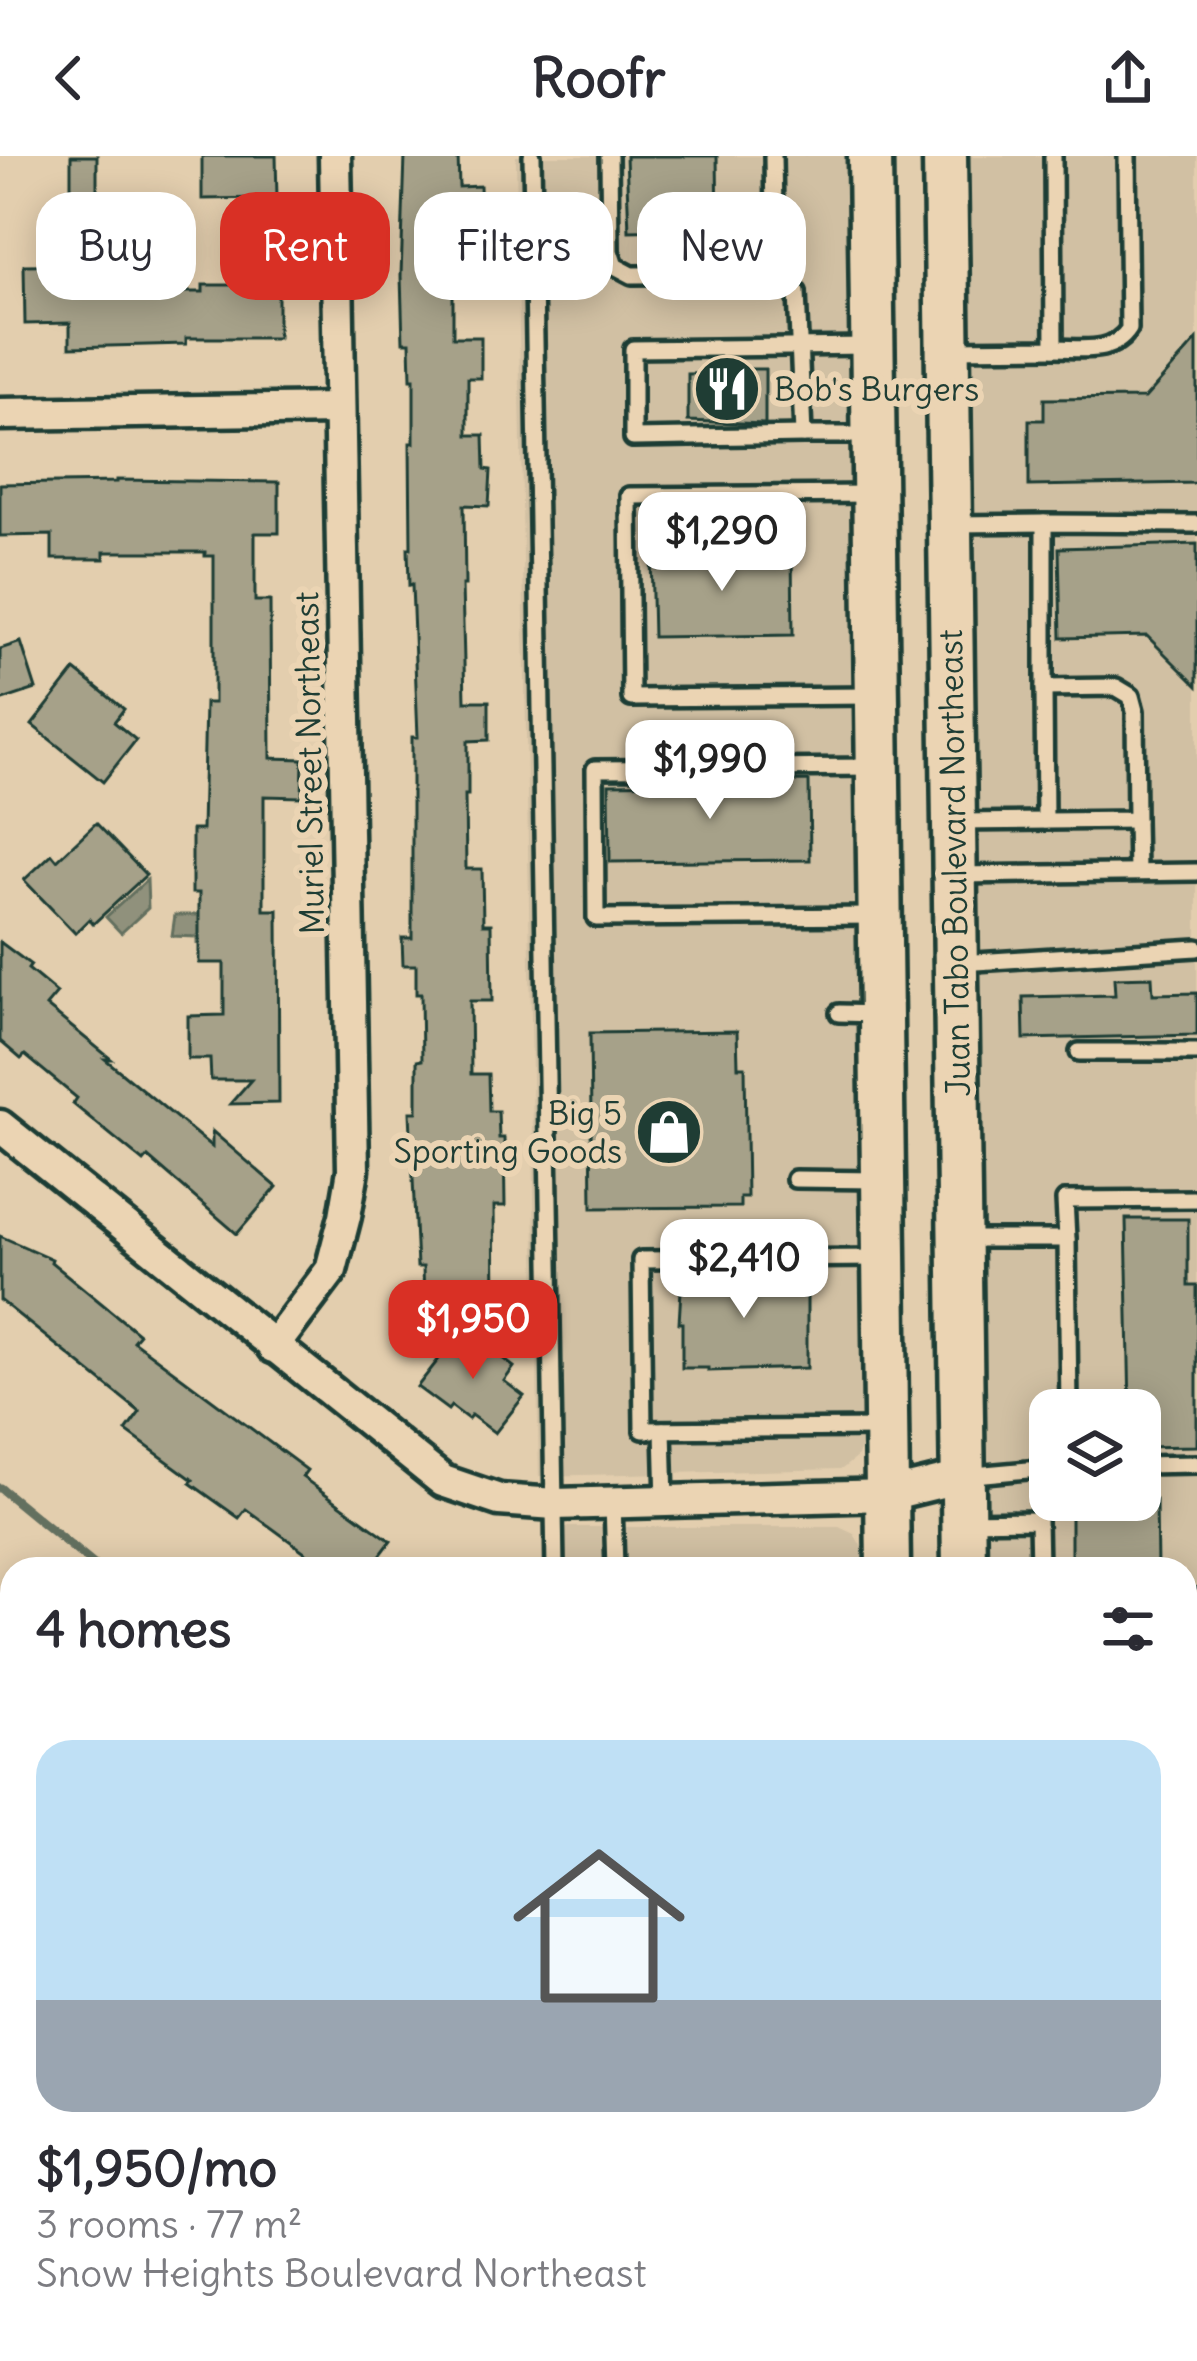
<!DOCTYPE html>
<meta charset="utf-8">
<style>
:root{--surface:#fff;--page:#f2f2f3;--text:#2b2b33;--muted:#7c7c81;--line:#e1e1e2;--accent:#d93025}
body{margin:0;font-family:Delius,sans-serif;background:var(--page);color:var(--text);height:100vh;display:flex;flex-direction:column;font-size:45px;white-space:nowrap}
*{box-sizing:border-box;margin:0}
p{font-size:39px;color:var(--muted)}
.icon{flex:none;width:66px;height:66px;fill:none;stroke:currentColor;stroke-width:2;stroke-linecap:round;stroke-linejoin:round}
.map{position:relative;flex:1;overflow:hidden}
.drawer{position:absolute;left:0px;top:1401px;width:1197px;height:804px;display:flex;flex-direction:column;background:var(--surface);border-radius:36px 36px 0 0;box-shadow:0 6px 30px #0003}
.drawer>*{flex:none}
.guide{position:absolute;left:36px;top:36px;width:1125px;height:108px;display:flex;gap:24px}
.controls{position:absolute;left:1029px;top:1233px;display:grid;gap:24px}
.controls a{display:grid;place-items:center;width:132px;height:132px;border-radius:24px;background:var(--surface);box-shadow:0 6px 30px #0003;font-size:60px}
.price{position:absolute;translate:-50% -102px;padding:0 27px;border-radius:24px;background:#fff;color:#222;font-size:39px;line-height:78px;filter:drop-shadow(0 3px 6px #0008)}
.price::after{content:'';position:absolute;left:50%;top:72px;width:36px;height:27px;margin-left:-18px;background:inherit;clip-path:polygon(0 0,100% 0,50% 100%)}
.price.active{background:var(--accent);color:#fff}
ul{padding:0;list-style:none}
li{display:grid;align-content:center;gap:24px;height:636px;padding:0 36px}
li+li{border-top:3px solid var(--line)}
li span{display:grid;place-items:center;height:372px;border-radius:36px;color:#555}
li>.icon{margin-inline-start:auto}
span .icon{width:216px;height:216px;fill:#fffc;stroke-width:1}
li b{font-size:51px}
h2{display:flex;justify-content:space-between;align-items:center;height:144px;padding:0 36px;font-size:51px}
.chip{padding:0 42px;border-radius:36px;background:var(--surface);box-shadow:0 6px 30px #0003;font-size:42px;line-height:108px}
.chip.active{background:var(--accent);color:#fff}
header{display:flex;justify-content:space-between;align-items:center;height:156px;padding:0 36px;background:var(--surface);font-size:54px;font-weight:700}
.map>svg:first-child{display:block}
.built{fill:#d1c0a3;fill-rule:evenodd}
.industrial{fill:url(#industrial-furrows)}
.water{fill:#90917b;stroke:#636f5f;stroke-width:3}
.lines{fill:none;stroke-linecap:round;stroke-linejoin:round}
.stream{stroke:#636f5f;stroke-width:9}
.building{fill:#a6a189;stroke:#1f3d34;stroke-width:3}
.service-casing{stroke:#1f3d34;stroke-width:24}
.minor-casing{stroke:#1f3d34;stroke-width:39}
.tertiary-casing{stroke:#1f3d34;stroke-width:45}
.secondary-casing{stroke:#1f3d34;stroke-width:51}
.service{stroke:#ebd4b3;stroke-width:15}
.minor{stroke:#ebd4b3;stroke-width:30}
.tertiary{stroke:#ebd4b3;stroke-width:36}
.secondary{stroke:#ebd4b3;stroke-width:42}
.labels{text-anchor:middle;stroke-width:12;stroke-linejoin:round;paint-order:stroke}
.poi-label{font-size:33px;fill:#1f3d34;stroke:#ebd4b3;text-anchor:start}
.street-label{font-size:33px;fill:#1f3d34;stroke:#ebd4b3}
</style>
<header><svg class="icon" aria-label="back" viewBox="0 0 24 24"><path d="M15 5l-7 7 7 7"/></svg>Roofr<svg class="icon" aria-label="share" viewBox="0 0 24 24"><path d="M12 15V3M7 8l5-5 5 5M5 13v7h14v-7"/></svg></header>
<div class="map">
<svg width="1197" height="2205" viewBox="0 0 1197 2205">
<defs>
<pattern id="industrial-furrows" width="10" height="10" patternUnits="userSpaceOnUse" patternTransform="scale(3)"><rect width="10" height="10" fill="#d1c0a3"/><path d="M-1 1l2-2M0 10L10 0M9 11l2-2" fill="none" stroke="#a99d86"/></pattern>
</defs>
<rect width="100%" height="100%" fill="#e3ceae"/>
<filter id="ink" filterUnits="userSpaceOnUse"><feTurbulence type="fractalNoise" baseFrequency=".00833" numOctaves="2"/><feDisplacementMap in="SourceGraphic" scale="24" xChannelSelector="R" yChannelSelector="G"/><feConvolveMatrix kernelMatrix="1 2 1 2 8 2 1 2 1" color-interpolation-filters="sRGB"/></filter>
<g filter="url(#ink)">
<g class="built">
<polygon points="516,0 845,0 863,1283 858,1300 842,1313 539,1320"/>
<path d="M969,0h228v1640l-12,-1v-226h-198zM1050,1254h90v90h-90z"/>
<polygon points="542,1371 839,1371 854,1378 864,1395 864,1413 542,1413"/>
<polygon points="1185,1863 1197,1864 1197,2205 999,2205 999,2193 1185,2193"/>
<polygon points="592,2193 868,2193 867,2205 592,2205"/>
</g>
<rect class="industrial" x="406" y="2193" width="186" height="12"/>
<g class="water">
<polygon points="147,724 148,752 121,777 106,761"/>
<polygon points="175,759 212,759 210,786 197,787 197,781 172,780"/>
</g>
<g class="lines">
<g class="stream">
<polyline points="0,1332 99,1413"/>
<polyline points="1185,1693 1197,1693"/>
</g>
</g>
<g class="building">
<rect x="71" y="0" width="26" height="48"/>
<polygon points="202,0 276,0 277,42 202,43"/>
<polygon points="405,0 458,0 459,31 480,30 481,60 496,60 496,99 472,99 472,119 453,119 453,181 481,181 481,222 468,222 468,279 484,279 485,313 491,314 489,350 464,349 465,429 462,429 465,545 489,545 489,584 468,585 468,639 465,639 466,713 482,713 483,768 491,768 492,845 470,845 471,918 488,918 489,955 498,955 499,982 504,982 505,1050 494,1050 495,1145 424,1146 423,1111 417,1111 410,956 417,956 417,905 422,904 421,838 416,838 416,809 403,809 402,782 412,782 412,581 418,581 412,429 409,430 408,392 411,392 410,287 414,287 414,223 411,223 410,186 403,186 401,120"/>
<polygon points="626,0 717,0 718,73 629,75"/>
<polygon points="100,108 100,136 203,136 203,129 278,129 278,182 186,182 186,188 70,191 70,167 25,168 24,109"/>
<polygon points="1197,184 1197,327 1029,330 1029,264 1044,264 1044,243 1145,242"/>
<polygon points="736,213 765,213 765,268 688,265 688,218 736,217"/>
<polygon points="117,324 279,326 279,377 255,377 255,445 270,445 271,602 303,603 302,641 264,640 264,754 278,754 279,947 230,948 251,924 211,924 210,903 188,903 188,860 224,859 224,807 199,807 199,737 192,737 192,674 202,674 205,547 214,547 214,400 205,400 205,396 104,396 104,403 52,403 52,379 0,380 0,328 117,326"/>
<polygon points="1197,388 1197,530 1147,480 1061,482 1059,392"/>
<polygon points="792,396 793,479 653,481 651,398"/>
<polygon points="21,486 36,533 0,545 0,493"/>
<polygon points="75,514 124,553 114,566 136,584 103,626 32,569"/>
<polygon points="809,625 810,704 610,706 609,628"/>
<polygon points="96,667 146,719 93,768 89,763 75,777 24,724 52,698 57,704"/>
<polygon points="0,786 31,809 28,813 57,837 46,850 111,903 105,903 212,991 212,975 277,1031 237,1078 148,1001 144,1006 73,948 77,942 25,899 21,903 0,885"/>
<polygon points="1152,821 1153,838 1197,837 1197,879 1024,883 1023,841 1115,839 1114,822"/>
<polygon points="737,875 738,911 745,911 747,1041 740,1041 740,1051 592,1052 590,877"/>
<polygon points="1126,1063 1188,1063 1188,1130 1197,1130 1197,1290 1140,1291 1140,1254 1130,1254"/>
<polygon points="0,1080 52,1103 51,1106 139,1178 133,1185 307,1314 302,1321 391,1385 370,1413 328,1413 246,1353 239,1362 190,1327 193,1324 126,1275 140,1256 0,1144"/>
<polygon points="788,1115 807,1117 807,1212 708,1215 708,1212 682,1212 682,1167 679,1167 682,1118"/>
<polygon points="463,1172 514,1211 504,1225 524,1240 495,1277 471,1259 468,1263 451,1250 448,1254 417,1231"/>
<polygon points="1071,1344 1156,1344 1157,1413 1071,1413"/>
</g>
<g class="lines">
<defs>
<g id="service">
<polyline points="532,0 555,1413"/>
<polyline points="609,0 610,95 615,110 632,119 775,118 773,0"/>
<polyline points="775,118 797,136 803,279 868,279"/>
<path d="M1054,192c28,0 58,7 75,-19l-2,-173"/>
<polyline points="949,193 1054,192 1053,0"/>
<polyline points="803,279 633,282 633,193 869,190"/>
<polyline points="871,338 629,340 631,542 871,540"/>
<polyline points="951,368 1044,367"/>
<polyline points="1044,532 1045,665"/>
<polyline points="875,611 595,613 596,762 875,760"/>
<polyline points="1136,664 1137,716"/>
<polyline points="957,666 1136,664 1135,555 1131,540 1116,531 1044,532 1044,367 1197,368"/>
<polyline points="957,719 1197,716"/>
<polyline points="960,807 1197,792"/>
<polyline points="839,857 878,858"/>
<polyline points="1079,896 1197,896"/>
<polyline points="795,1023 880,1024"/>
<polyline points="965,1083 1067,1083 1069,1254"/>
<polyline points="1067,1083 1065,1044 1197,1043"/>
<polyline points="881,1102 641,1104 643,1274 881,1272"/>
<polyline points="663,1274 665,1345"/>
<polyline points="1140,1309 1197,1308"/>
<polyline points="963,1320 1050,1312"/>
<polyline points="613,1346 615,1413"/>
<polyline points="966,1365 1038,1364 1039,1413"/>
<polyline points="1185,1442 1197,1442"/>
<polyline points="1083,2193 1083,2205"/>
<polyline points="391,2205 392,2193"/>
<polyline points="427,2205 427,2193"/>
<polyline points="493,2205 493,2193"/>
<polyline points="563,2205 563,2193"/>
</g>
<g id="minor">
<polyline points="0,258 338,253"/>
<polyline points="0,970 443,1325 499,1344 555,1348 888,1339 962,1321"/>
<polyline points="273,1191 331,1114 345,1060 353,1014 335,0"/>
<polyline points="178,2205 178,2193"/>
</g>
<g id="tertiary">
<polyline points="0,1799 12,1800"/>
<polyline points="1185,1830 1197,1831"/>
</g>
<g id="secondary">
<polyline points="870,0 888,1413"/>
<polyline points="945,0 964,1413"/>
<polyline points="894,2193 894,2205"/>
<polyline points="972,2193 972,2205"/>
</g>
</defs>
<use href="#service" class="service-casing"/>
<use href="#minor" class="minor-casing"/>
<use href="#tertiary" class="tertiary-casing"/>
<use href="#secondary" class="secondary-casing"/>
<use href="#service" class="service"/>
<use href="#minor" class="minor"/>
<use href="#tertiary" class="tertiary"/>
<use href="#secondary" class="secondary"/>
</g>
</g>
<defs>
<symbol id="restaurant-disc" viewBox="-11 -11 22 22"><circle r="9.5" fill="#1f3d34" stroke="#ebd4b3"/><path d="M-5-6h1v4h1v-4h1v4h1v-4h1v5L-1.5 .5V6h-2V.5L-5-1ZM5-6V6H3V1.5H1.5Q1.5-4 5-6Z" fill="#fff"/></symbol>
<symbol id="shop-disc" viewBox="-11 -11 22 22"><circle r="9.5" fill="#1f3d34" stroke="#ebd4b3"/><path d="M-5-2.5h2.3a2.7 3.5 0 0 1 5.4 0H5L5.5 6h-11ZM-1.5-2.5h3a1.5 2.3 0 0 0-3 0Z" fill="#fff"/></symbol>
</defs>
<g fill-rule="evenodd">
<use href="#restaurant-disc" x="689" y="195" width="76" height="76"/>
<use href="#shop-disc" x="631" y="938" width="76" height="76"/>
</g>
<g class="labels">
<g class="poi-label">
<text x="774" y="245">Bob's Burgers</text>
<text x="622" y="969" text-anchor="end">Big 5<tspan x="622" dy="38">Sporting Goods</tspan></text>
</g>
<g class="street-label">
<text transform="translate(309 607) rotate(-91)" y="12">Muriel Street Northeast</text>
<text transform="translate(954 707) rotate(-91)" y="12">Juan Tabo Boulevard Northeast</text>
</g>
</g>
</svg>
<div class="controls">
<a><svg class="icon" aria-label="layers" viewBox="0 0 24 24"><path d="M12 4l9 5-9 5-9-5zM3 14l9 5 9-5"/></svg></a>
</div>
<b class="price" style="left:722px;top:438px">$1,290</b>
<b class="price" style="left:710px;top:666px">$1,990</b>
<b class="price" style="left:744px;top:1165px">$2,410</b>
<b class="price active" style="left:473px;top:1226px">$1,950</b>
<div class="guide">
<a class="chip">Buy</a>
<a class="chip active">Rent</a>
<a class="chip">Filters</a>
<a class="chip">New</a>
</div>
<section class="drawer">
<h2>4 homes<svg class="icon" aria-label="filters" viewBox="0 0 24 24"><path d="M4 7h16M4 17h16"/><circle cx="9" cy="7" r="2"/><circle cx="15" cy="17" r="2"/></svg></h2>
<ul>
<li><span style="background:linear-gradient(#bfe0f5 70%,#9aa5b1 0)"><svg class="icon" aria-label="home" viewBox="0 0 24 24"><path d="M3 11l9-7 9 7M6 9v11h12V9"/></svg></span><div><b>$1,950/mo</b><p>3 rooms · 77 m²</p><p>Snow Heights Boulevard Northeast</p></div></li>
</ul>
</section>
</div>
